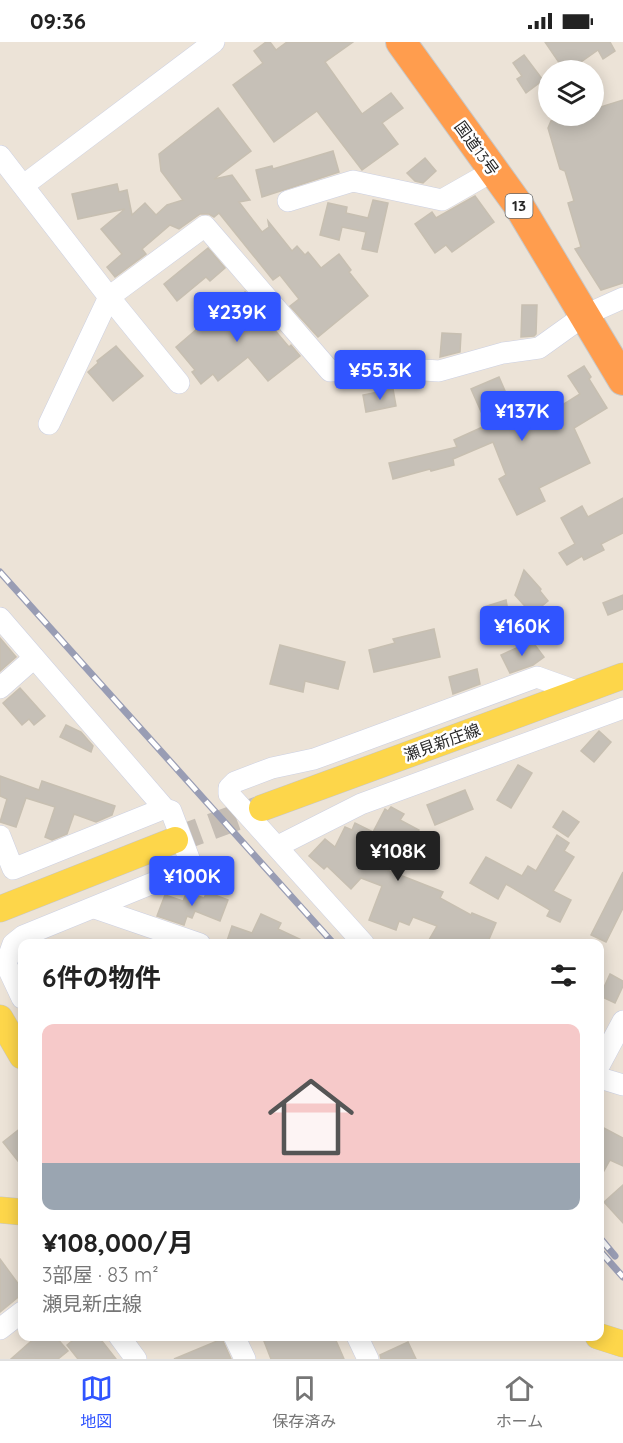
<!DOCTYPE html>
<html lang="ja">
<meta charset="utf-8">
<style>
:root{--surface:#fff;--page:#f6f6f6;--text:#222;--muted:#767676;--line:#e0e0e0;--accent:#3054ff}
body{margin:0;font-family:Quicksand,"Noto Sans JP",sans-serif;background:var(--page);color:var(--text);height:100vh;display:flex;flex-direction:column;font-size:22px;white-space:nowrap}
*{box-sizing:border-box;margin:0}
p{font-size:20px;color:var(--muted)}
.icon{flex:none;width:33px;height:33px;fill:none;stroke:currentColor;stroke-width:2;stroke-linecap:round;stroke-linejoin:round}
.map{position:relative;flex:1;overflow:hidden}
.details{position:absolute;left:18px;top:897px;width:586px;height:402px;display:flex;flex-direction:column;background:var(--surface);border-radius:12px;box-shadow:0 3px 15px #0003}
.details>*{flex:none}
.buttons{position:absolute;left:538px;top:18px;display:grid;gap:12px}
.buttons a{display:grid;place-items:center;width:66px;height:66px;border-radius:50%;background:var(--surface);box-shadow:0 3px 15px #0003;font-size:30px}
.price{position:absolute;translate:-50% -51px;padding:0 14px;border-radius:6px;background:var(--accent);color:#fff;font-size:20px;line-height:39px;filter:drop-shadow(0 2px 3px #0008)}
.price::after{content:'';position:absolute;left:50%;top:36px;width:18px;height:14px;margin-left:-9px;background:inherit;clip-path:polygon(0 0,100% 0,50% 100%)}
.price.active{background:#222;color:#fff}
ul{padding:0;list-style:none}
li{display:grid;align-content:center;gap:12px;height:318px;padding:0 24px}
li span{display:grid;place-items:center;height:186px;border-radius:12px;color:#555}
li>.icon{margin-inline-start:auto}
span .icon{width:108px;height:108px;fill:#fffc;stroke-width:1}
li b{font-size:26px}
h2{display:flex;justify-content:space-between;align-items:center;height:72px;padding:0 24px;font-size:26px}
.status{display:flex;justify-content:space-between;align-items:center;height:42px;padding:0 30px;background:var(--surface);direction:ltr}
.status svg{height:16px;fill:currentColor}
.menu{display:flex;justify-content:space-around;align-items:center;height:84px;border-top:2px solid var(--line);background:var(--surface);font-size:16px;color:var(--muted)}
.menu a{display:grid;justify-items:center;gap:3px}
.menu .active{color:var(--accent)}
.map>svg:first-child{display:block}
.building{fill:#c6c0b7;stroke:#c7bfb1;stroke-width:1.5}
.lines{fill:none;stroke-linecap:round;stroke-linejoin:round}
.major-tunnel{stroke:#c5bdb4;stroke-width:26;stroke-dasharray:26 13;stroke-linecap:butt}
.minor-casing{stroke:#ccd0e2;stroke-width:22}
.major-casing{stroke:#c7c7c7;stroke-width:27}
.highway-casing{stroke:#c7c7c7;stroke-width:32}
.minor{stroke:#fff;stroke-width:21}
.major{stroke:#fdd64a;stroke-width:26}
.highway{stroke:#ff9d4e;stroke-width:30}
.rail-casing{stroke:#999db4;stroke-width:7}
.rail{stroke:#fff;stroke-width:4.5;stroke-dasharray:14;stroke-linecap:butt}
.labels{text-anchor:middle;stroke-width:5;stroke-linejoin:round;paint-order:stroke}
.shield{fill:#fff;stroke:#686868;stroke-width:1.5}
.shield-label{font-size:15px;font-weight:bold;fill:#272727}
.street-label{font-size:16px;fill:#272727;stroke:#fff}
</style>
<div class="status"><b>09:36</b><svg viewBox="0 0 49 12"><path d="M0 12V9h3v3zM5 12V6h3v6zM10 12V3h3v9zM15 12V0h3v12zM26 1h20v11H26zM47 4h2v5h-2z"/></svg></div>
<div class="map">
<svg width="623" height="1317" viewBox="0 0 623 1317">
<rect width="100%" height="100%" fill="#ece3d7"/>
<g class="building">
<polygon points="266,0 270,0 276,8 287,0 353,0 325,20 362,72 391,51 403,66 382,81 398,102 362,128 317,69 274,100 233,43 263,21 254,9"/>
<polygon points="545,0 610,0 615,9 603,17 598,8 571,27 567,21 562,25"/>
<polygon points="524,13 543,38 526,51 517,37 522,34 513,21"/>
<polygon points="623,58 623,241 601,248 575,207 581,205 568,161 574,159 565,129 560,127 548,86 551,79 571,74 594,74 594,67"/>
<polygon points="218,66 251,109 214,137 232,133 250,158 239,160 262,190 269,185 268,179 292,209 297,204 305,213 308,210 321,226 339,212 351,228 349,230 368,254 318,295 290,264 299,257 280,233 273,238 219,171 214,175 209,172 200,172 179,187 170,183 142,207 146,212 115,235 107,225 122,212 101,187 125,167 78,177 72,152 117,142 119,150 127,148 132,173 145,161 156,173 167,163 183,158 161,129 159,112"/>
<polygon points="333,109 339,130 262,155 256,128 272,124 273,127"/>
<polygon points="425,116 436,129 423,141 415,139 407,131"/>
<polygon points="475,154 494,180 452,210 446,203 435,211 415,182 432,170 436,176"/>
<polygon points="373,158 388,161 377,210 362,207 366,190 342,185 339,198 320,193 328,161 347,165 346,171 368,176"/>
<polygon points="208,206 225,226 210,239 206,235 177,259 164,242"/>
<polygon points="245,250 275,285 273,286 289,305 291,303 300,314 268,339 248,315 218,339 213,332 201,342 192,330 195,328 176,305 204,281 205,283"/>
<polygon points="522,263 537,263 536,292 534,294 521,295"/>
<polygon points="442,291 461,292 460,310 440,315"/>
<polygon points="116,304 143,334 113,359 88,330 98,321 97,319"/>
<polygon points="584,324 591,335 589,337 607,366 574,386 590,421 539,446 545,459 517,473 499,437 506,433 493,400 453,417 454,423 431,429 430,427 393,437 389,421 457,405 454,398 487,383 471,347 499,335 515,372 523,369 529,384 580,352 568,334"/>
<polygon points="393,347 396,364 366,370 363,353"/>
<polygon points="623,456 623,491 601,502 604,508 584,518 582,514 567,523 559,511 575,502 561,476 582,464 588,475"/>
<polygon points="524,528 541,547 540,549 548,559 542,564 545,568 531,571 515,553"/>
<polygon points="623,553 623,567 608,573 603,561"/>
<polygon points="506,558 509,575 488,580 484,565"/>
<polygon points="434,587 440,615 374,630 369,608 395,601 393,597"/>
<polygon points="0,596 16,615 0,629"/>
<polygon points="532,599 544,615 533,623 510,631 501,613"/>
<polygon points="280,603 345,620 338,647 305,639 303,650 270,642"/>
<polygon points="477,627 480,642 453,652 449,635"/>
<polygon points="20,646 45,674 34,683 29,677 22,683 3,661"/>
<polygon points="66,683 81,690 93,704 91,710 60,695"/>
<polygon points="599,689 611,700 594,720 581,709"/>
<polygon points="518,723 532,731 511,766 497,758"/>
<polygon points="0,734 39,748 42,739 115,764 112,773 96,780 74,772 67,792 52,798 45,795 55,765 26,756 16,785 0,780 7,757 0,754"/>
<polygon points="465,748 473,767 435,783 427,763"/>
<polygon points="391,765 404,772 400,778 419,788 407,811 394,805 382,826 443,850 440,856 471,873 472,871 496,881 487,902 436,902 429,898 437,884 413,875 409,883 399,879 396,888 369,878 382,844 361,836 351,847 327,824 324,827 309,814 325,797 335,805 345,785 352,788 355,781 373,790 385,767 388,769"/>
<polygon points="563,769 579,780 568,795 553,785"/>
<polygon points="557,793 569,801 564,809 574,815 553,849 571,858 560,880 547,874 550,868 506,842 498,857 470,841 486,815 522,834 528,824 536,829"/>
<polygon points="623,830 623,866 606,900 591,893"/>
<polygon points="187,850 204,856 207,850 228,858 220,879 195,869 192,876 187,874 184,883 157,874 165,853 183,859"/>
<polygon points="261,872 281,881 278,887 310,902 226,902 232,884 252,891"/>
<polygon points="610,932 623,939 623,944 615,961 600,954"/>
<polygon points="600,1084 623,1096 623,1124 610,1118 600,1136"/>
<polygon points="22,1085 22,1124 3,1100"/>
<polygon points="623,1143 623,1181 604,1160"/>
<polygon points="0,1217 22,1247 22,1252 0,1270"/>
<polygon points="37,1294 55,1294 68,1309 58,1317 11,1317"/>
<polygon points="78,1294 98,1294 116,1317 78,1317 67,1303"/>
<polygon points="262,1294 334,1294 344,1317 271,1317"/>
<polygon points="222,1297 231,1317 174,1317"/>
<polygon points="408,1300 416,1317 381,1317 380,1313"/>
</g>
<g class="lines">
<polyline class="major-tunnel" points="175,798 262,766"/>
<defs>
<g id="minor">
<polyline points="0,114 109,255 179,341"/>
<polyline points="24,143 214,0"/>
<polyline points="288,159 353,139 442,158 493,129"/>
<polyline points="49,382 109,255 205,184 330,329 393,326 439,329 503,311 539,306 585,273 623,256"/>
<polyline points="0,576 165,767 171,769 190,819 185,827 180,830 23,894 13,902 6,922 22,956"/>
<polyline points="0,646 34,616"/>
<polyline points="0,794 13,827 160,768 165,767"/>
<polyline points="278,804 361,762 623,666"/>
<polyline points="95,866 200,902"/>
<polyline points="364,902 229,752 229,746 235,740 272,726 314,717 537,635 579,650"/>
<polyline points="600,1022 623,979"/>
<polyline points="600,1036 623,1043"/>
<polyline points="0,1287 22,1270"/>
<polyline points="119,1294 136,1317"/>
<polyline points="234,1294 245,1317"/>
<polyline points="357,1294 368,1317"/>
</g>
<g id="major">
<polyline points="262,766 623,634"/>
<polyline points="0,867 175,798"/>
<polyline points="0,976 22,1014"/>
<polyline points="0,1168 22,1170"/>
<polyline points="598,1294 623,1302"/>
</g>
<polyline id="highway" points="401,0 519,164 623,338"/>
</defs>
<use href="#minor" class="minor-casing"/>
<use href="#major" class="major-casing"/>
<use href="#highway" class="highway-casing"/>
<use href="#minor" class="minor"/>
<use href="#major" class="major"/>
<use href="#highway" class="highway"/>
<defs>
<g id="rail">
<polyline points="0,530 334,902"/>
<polyline points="600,1196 615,1214"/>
<polyline points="600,1209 623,1235"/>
</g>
</defs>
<use href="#rail" class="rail-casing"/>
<use href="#rail" class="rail"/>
</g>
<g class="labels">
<rect class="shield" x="505.5" y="152" width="27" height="24" rx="4.5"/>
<g class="shield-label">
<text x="519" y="169">13</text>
</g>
<g class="street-label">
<text transform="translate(477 106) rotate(54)" y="6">国道13号</text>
<text transform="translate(442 700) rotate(-20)" y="6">瀬見新庄線</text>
</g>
</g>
</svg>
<div class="buttons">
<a><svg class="icon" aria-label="layers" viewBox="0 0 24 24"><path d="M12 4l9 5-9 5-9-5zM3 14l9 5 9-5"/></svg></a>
</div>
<b class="price" style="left:237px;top:301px">¥239K</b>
<b class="price" style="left:380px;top:359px">¥55.3K</b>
<b class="price" style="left:522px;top:400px">¥137K</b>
<b class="price" style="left:522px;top:615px">¥160K</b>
<b class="price active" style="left:398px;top:840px">¥108K</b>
<b class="price" style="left:192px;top:865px">¥100K</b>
<section class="details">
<h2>6件の物件<svg class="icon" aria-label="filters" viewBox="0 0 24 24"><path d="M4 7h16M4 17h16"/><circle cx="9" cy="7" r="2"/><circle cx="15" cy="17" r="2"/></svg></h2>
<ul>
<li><span style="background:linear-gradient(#f6c9c9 75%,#9aa5b1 0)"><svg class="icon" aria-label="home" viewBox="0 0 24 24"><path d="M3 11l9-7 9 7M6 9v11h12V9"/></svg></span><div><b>¥108,000/月</b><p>3部屋 · 83 m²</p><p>瀬見新庄線</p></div></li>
</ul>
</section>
</div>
<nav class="menu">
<a class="active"><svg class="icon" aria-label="map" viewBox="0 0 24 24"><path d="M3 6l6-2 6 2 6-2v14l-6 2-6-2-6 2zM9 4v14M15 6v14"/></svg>地図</a>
<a><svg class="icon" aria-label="saved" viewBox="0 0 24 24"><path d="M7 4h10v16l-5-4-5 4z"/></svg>保存済み</a>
<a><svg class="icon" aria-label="home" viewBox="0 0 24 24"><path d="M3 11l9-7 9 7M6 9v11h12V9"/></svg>ホーム</a>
</nav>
